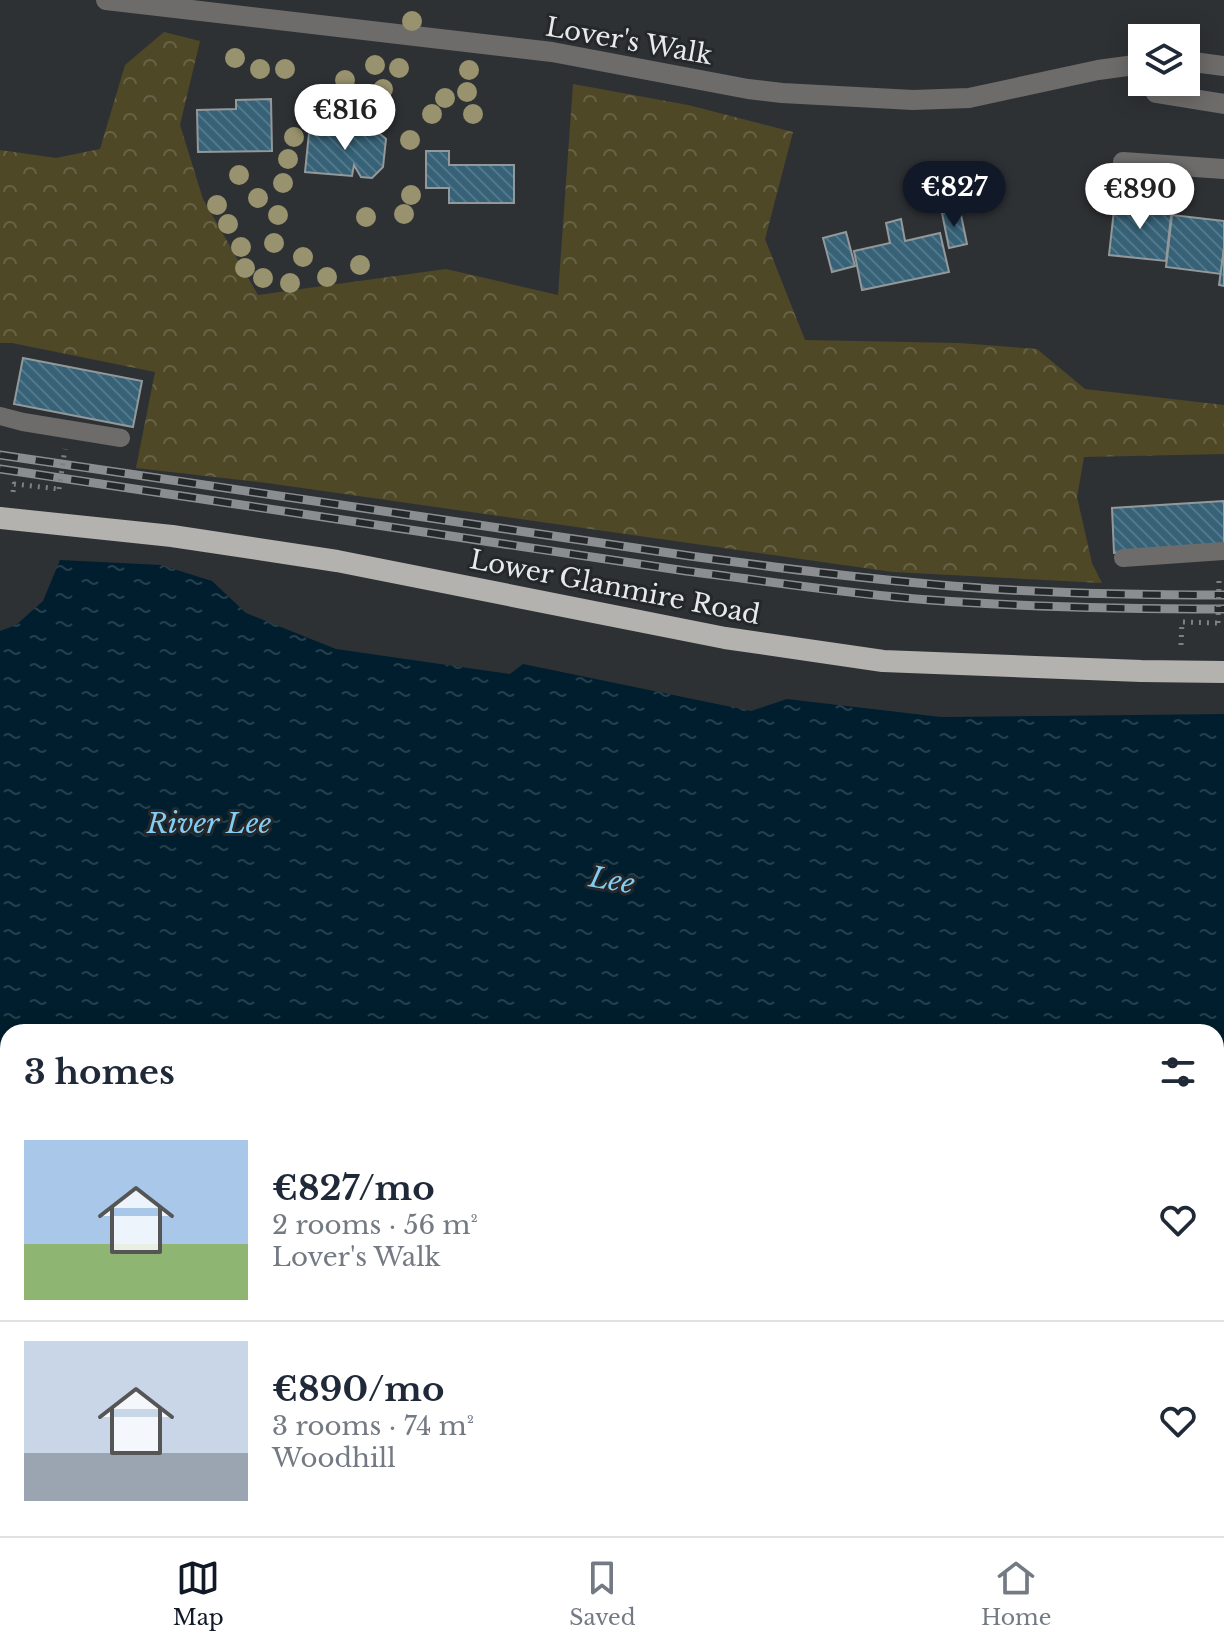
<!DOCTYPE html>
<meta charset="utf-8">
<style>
:root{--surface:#fff;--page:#f2f2f3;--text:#1f2937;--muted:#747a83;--line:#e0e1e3;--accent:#111827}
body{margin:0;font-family:"Libre Baskerville",serif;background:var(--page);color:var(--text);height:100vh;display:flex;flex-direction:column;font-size:30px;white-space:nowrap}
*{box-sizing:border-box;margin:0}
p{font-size:26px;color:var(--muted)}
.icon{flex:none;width:44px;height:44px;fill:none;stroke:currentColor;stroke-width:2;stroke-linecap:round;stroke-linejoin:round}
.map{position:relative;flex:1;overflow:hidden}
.drawer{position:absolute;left:0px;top:1024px;width:1224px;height:512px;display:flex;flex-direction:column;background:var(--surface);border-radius:24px 24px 0 0;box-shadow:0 4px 20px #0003}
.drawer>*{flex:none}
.buttons{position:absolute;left:1128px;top:24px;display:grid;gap:16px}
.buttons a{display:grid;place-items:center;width:72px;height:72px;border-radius:0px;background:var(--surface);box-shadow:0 4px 20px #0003;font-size:40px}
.price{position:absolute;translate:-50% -68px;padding:0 18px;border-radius:28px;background:#fff;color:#222;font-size:26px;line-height:52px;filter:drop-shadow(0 2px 4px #0008)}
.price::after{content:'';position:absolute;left:50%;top:48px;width:24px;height:18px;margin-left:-12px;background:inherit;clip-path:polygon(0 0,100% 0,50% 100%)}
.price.active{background:var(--accent);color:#fff}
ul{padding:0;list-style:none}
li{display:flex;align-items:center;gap:24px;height:200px;padding:0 24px}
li+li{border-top:2px solid var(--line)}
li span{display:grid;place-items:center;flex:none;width:224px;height:160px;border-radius:0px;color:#555}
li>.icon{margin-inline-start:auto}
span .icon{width:96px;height:96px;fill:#fffc;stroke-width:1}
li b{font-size:34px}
h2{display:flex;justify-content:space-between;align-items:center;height:96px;padding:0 24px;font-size:34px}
.tab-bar{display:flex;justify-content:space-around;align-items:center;height:112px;border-top:2px solid var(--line);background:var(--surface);font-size:22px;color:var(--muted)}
.tab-bar a{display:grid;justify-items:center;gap:4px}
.tab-bar .active{color:var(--accent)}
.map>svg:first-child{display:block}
.industrial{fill:url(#industrial-furrows)}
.grass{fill:url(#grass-dots)}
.forest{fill:url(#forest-crowns)}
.water{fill:url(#water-ripples)}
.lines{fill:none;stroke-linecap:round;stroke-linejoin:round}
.stream{stroke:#001e2d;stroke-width:8}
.building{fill:url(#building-back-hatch);stroke:#93989a;stroke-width:2}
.path{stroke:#7e8083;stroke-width:5;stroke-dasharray:2 6;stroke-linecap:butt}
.service{stroke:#6d6c6a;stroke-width:11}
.pedestrian{stroke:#6d6c6a;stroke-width:18}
.minor{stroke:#6d6c6a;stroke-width:20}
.tertiary{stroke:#6d6c6a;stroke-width:20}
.trunk{stroke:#b4b2ae;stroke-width:22}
.rail-casing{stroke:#8b8e90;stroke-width:9}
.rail{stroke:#24282a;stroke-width:6;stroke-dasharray:18;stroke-linecap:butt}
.path-bridge{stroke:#7e8083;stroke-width:5;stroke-dasharray:2 6;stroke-linecap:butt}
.tree{fill:#98926e}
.labels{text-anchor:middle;stroke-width:6;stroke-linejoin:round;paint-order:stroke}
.street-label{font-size:26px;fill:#e7e9eb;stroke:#24282a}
.water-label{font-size:28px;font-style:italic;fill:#84ccf1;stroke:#24282a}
</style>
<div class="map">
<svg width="1224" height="1536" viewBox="0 0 1224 1536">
<defs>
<pattern id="industrial-furrows" width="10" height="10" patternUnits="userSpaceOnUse" patternTransform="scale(2)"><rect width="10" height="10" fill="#333d42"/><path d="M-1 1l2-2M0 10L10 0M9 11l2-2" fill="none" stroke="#51595d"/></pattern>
<pattern id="grass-dots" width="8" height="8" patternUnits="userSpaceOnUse" patternTransform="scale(2)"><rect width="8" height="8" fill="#4e4827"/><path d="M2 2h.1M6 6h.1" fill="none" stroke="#686246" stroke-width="1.8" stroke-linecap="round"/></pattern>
<pattern id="forest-crowns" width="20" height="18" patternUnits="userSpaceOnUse" patternTransform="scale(2)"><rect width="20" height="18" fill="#4e4827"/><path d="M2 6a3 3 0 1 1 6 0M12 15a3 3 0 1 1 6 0" fill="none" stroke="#686246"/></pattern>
<pattern id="water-ripples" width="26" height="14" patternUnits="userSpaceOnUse" patternTransform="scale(2)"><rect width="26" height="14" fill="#001e2d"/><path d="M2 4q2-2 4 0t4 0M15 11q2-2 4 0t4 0" fill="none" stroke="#253f4c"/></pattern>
<pattern id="building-back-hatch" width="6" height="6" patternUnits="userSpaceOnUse" patternTransform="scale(2)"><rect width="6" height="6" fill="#366176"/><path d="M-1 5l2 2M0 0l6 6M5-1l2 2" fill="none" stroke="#53788a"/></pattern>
</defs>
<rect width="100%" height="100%" fill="#2e3134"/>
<polygon class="industrial" points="41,1528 379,1528 379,1536 31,1536"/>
<g class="grass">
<polygon points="0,1068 8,1069 8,1144 0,1143"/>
<polygon points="0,1193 8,1193 8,1400 0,1406"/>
<polygon points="1216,1269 1224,1270 1224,1358 1216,1356"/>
<polygon points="1216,1398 1224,1403 1224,1447 1216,1448"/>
<polygon points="379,1528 915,1528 891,1536 379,1536"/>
</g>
<polygon class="forest" points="164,32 200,41 180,125 203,199 258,295 446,269 558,295 573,84 688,105 793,132 765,239 805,340 959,343 1037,349 1085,389 1224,405 1224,454 1084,457 1077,497 1092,563 1102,583 893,572 267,483 136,468 155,372 12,343 0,343 0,150 56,158 100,149 125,65"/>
<g class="water">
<polygon points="60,560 161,565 212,581 246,613 336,649 510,674 523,664 751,711 787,699 941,717 1224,714 1224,1251 1216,1250 1216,1032 8,1032 8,1061 0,1059 0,631 16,625 43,601"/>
<polygon points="379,1528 573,1528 578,1536 379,1536"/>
</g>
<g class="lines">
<g class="stream">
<polyline points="0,1251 8,1252"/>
<polyline points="0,1390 8,1384"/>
</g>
</g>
<g class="building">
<polygon points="271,99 272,151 198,152 197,110 236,109 236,100"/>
<polygon points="346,123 352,123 356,127 356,131 380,134 386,139 383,167 372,178 361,177 354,165 352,176 305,172 309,133 317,127 342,129 342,125"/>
<polygon points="426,151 449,151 449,165 514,165 514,203 449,203 449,188 426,188"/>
<polygon points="1115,201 1172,207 1166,261 1109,255"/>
<polygon points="960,210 967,244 949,248 942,213"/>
<polygon points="1172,215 1224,221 1224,248 1221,274 1166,267"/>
<polygon points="901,219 905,241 940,233 949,272 862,290 854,251 890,243 886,223"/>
<polygon points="846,232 855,266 832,272 823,238"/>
<polygon points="1224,248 1224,286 1219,285"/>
<polygon points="23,358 142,381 133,427 14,404"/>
<polygon points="1224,501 1224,547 1114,553 1112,508"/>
<polygon points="1224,1504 1224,1536 1107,1536 1135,1528 1216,1528 1216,1506"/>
</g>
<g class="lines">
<g class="path">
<polyline points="13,492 14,484 59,489"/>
<polyline points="1181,645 1182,622 1218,623"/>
<polyline points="0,1487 8,1481"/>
<polyline points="716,1536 731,1528"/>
</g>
<polyline class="service" points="1216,1372 1224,1376"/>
<g class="pedestrian">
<polyline points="0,416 23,422 121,438"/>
<polyline points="1123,558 1224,551"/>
<polyline points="0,1117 8,1117"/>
<polyline points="1216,1299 1224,1301"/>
</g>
<g class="minor">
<polyline points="106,0 552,52 748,89 782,93 913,100 969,98 1098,70 1142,64"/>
<polyline points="1186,61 1224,66"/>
<polyline points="1149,82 1156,93 1224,104"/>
<polyline points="1123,162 1224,169"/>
<polyline points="0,1163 8,1164"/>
</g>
<polyline class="tertiary" points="0,1456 8,1449"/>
<polyline class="trunk" points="0,518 172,536 337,561 725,638 883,661 1141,671 1224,672"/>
<defs>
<g id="rail">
<path d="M0,455l690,101c106,14 213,28 321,34 71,4 142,5 213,5"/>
<path d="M0,469l686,102c81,10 163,23 244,29 98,7 196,9 294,9"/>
</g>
</defs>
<use href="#rail" class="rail-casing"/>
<use href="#rail" class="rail"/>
<g class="path-bridge">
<polyline points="59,489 65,449"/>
<polyline points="1218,623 1219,580"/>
</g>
</g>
<g class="tree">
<circle cx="412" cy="21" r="10"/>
<circle cx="235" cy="58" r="10"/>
<circle cx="375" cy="65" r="10"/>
<circle cx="399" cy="68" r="10"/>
<circle cx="260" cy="69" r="10"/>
<circle cx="285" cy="69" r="10"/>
<circle cx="469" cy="70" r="10"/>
<circle cx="345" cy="80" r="10"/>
<circle cx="383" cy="89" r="10"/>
<circle cx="467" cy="92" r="10"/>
<circle cx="445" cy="98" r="10"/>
<circle cx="432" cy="114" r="10"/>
<circle cx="473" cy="114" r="10"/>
<circle cx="306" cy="116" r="10"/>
<circle cx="327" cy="117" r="10"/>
<circle cx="294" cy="137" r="10"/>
<circle cx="410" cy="140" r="10"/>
<circle cx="288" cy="159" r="10"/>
<circle cx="239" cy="175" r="10"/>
<circle cx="283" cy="183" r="10"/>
<circle cx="411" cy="195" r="10"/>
<circle cx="258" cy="198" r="10"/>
<circle cx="217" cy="205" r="10"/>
<circle cx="404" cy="214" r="10"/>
<circle cx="278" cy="215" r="10"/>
<circle cx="366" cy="217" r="10"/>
<circle cx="228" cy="224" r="10"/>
<circle cx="274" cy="243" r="10"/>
<circle cx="241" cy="247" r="10"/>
<circle cx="303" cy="257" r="10"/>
<circle cx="360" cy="265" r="10"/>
<circle cx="245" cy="268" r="10"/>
<circle cx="327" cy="277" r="10"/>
<circle cx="263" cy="278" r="10"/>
<circle cx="290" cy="283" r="10"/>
</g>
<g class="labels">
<g class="street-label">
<text transform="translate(629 41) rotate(10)" y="9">Lover's Walk</text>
<text transform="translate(615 587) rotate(11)" y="9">Lower Glanmire Road</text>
</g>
<g class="water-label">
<text x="209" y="833">River Lee</text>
<text transform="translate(612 880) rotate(10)" y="10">Lee</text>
</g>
</g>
</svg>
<div class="buttons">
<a><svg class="icon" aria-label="layers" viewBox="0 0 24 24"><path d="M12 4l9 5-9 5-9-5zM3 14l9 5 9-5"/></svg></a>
</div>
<b class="price" style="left:345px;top:152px">€816</b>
<b class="price active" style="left:954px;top:229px">€827</b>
<b class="price" style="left:1140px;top:231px">€890</b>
<section class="drawer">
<h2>3 homes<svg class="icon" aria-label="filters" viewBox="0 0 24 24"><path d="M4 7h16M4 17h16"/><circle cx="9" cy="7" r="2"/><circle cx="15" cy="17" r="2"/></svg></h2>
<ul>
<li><span style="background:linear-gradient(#a9c7e8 65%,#8fb573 0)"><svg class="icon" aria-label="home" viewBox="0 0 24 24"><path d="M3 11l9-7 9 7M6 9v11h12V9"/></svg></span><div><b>€827/mo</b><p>2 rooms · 56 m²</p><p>Lover's Walk</p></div><svg class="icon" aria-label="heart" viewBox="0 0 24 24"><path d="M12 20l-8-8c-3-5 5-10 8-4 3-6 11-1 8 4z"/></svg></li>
<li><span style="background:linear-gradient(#c9d6e8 70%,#9aa5b1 0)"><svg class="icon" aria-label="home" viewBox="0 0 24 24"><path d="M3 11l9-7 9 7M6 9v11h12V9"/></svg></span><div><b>€890/mo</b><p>3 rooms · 74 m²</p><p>Woodhill</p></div><svg class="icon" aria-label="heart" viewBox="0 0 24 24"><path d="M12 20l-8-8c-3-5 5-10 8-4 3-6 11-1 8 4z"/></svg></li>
</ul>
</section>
</div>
<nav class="tab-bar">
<a class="active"><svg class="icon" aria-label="map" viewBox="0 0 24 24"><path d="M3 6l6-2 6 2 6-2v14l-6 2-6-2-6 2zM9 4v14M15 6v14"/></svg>Map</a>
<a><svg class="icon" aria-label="saved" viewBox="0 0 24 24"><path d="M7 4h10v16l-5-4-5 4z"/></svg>Saved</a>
<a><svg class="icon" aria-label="home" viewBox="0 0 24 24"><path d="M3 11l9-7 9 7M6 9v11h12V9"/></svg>Home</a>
</nav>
